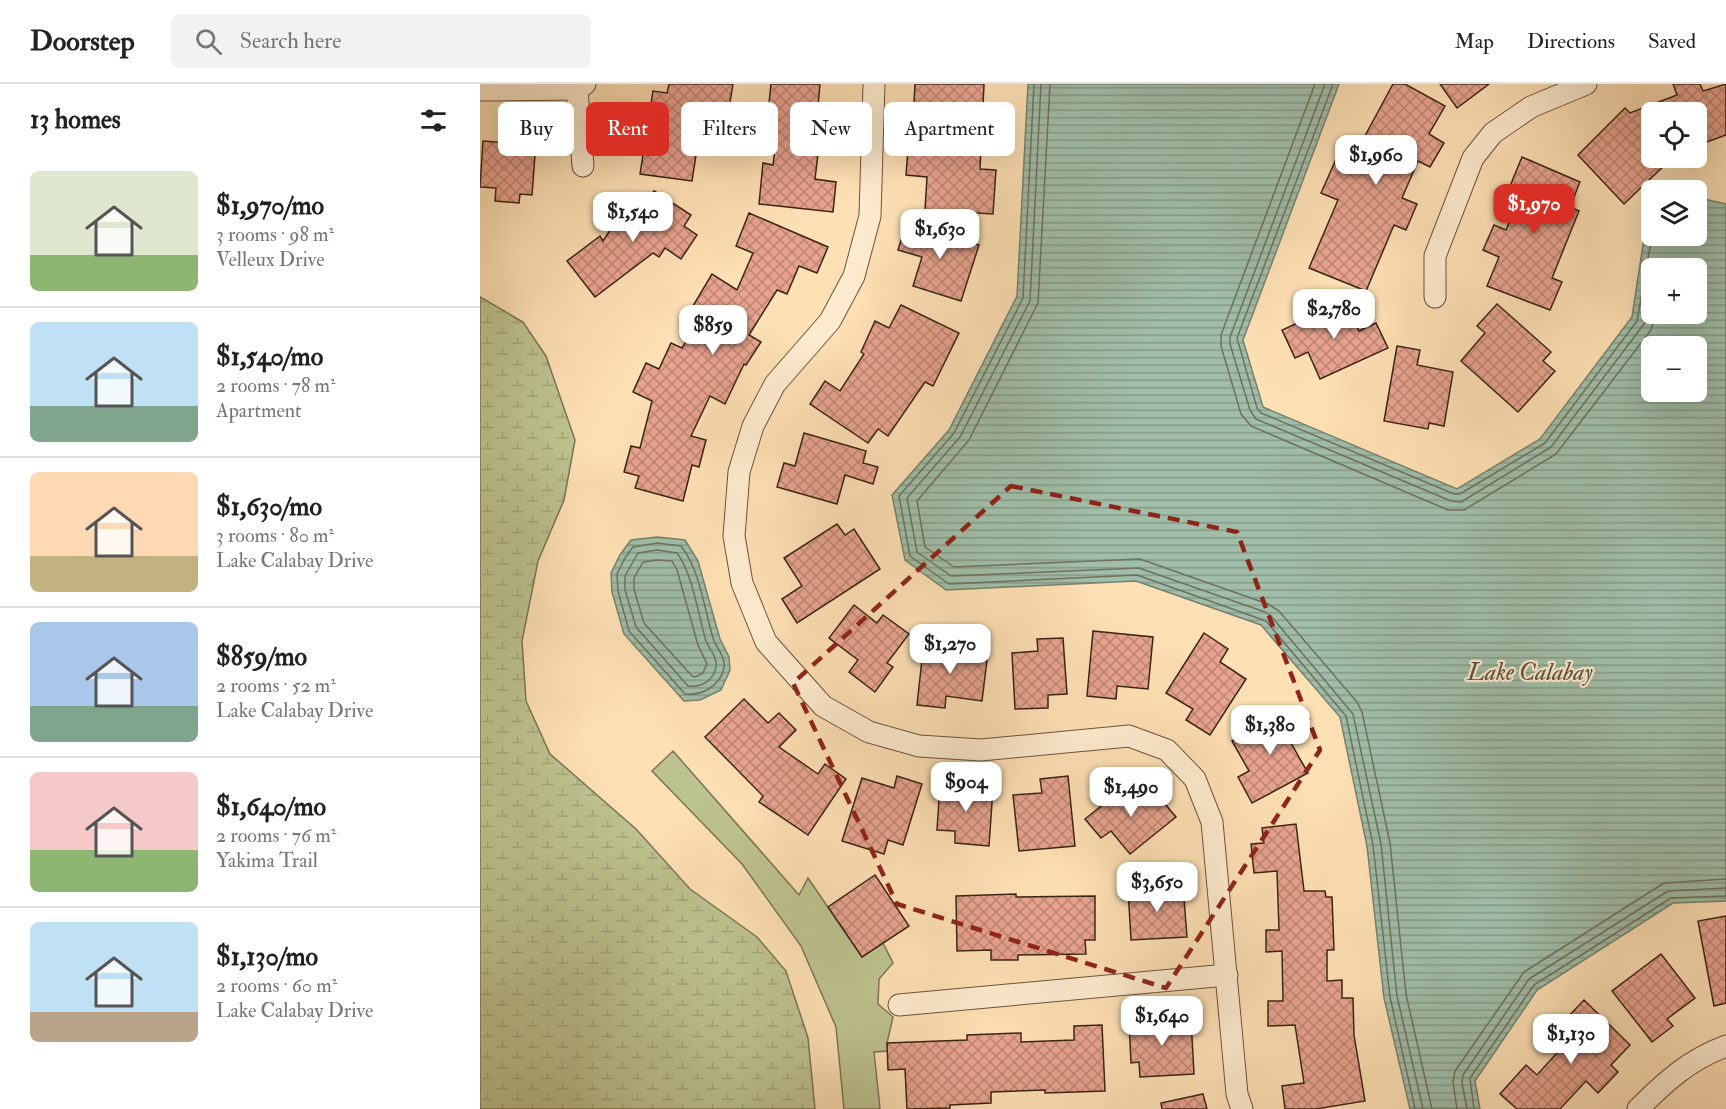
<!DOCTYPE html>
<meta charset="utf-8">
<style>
:root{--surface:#fff;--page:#f2f2f2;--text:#222;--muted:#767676;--line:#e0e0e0;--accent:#d93025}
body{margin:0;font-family:"IM FELL Double Pica",serif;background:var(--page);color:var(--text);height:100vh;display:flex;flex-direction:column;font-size:22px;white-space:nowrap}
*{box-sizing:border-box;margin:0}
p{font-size:20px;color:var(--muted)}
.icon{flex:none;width:33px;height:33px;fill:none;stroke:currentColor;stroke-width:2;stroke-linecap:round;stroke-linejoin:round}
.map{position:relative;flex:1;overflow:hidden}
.panel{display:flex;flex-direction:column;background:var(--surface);width:480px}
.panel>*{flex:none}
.guide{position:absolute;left:18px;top:18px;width:570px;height:54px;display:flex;gap:12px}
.fabs{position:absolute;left:1161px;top:18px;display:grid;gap:12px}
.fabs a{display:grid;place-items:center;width:66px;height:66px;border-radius:9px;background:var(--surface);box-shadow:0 6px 24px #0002;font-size:30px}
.price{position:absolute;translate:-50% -51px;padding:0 14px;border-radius:12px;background:#fff;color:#222;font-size:20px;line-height:39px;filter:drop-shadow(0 2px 3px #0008)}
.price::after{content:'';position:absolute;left:50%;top:36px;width:18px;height:14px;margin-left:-9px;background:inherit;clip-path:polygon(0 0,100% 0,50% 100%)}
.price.on{background:var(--accent);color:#fff}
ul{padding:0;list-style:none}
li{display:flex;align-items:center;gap:18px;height:150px;padding:0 30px}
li+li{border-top:2px solid var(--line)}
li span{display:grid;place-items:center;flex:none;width:168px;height:120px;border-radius:9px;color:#555}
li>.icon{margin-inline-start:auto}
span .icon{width:72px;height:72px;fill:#fffc;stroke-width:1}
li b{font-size:26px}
h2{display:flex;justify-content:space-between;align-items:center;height:72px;padding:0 30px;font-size:26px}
.pill{padding:0 21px;border-radius:9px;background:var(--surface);box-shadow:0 6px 24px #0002;font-size:21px;line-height:54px}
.pill.on{background:var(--accent);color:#fff}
header{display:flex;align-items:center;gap:36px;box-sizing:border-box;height:84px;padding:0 30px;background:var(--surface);border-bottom:2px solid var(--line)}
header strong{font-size:28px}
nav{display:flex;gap:33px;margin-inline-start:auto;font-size:21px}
.search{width:420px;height:54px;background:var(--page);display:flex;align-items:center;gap:15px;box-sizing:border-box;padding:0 21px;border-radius:9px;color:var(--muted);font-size:22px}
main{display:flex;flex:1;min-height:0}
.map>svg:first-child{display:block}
.grass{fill:#bdc390;stroke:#7c7452;stroke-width:1.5}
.wetland{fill:url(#wetland-marsh);stroke:#7c7452;stroke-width:1.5}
.water{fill:url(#water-rules);stroke:#78806d;stroke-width:1.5;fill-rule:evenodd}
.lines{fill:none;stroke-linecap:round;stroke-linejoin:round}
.shore{stroke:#6e715e;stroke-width:1.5}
.building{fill:url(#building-cross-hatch);stroke:#3b2414;stroke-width:1.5}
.minor-casing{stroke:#6c533c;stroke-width:23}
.minor{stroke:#feebcf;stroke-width:21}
.marked{fill:none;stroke:#8f2418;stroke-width:4.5;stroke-dasharray:12 8;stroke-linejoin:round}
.labels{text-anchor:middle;stroke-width:4.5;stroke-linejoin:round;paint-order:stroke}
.water-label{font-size:24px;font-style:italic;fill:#595241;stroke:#feebcf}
</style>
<header>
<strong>Doorstep</strong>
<div class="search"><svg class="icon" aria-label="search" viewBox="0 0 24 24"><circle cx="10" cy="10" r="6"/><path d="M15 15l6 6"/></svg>Search here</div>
<nav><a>Map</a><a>Directions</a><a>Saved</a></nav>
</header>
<main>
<section class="panel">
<h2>13 homes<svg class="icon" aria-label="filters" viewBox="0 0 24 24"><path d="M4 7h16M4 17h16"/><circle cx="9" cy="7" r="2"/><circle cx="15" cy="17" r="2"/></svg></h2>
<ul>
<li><span style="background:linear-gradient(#dfe7d0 70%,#8fb573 0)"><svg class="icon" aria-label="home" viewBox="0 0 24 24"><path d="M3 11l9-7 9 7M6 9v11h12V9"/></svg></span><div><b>$1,970/mo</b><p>3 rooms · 98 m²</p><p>Velleux Drive</p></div></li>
<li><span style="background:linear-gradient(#bfe0f5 70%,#7fa58c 0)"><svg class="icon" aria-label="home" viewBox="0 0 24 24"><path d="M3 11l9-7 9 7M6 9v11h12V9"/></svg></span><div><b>$1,540/mo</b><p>2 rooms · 78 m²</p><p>Apartment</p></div></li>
<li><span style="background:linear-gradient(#ffd9b3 70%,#c2b280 0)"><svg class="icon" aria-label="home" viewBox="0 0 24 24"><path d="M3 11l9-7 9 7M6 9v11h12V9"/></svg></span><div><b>$1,630/mo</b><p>3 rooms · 80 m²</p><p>Lake Calabay Drive</p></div></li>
<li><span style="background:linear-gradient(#a9c7e8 70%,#7fa58c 0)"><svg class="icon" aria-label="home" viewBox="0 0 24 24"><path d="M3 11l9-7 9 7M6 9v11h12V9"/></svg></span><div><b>$859/mo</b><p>2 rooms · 52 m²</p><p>Lake Calabay Drive</p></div></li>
<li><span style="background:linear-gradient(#f6c9c9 65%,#8fb573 0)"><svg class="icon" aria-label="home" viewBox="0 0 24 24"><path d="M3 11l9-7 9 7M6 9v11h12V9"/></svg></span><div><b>$1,640/mo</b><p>2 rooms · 76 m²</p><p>Yakima Trail</p></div></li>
<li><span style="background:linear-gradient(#bfe0f5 75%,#b9a48a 0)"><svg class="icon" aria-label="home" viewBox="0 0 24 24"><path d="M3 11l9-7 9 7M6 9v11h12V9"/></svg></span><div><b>$1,130/mo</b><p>2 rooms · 60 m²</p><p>Lake Calabay Drive</p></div></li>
</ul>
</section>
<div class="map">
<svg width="1246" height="1025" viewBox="0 0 1246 1025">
<defs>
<pattern id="wetland-marsh" width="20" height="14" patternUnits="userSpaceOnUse" patternTransform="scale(1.5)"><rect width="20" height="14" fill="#bdc390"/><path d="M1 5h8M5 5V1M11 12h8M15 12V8" fill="none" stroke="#a3a77b"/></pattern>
<pattern id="water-rules" width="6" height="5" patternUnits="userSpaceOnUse" patternTransform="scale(1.5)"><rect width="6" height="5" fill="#a0bea9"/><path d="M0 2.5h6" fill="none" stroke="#849a88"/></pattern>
<pattern id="building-cross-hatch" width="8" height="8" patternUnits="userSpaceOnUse" patternTransform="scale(1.5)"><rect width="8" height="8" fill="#e8a38f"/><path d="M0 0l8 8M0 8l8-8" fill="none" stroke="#bd8574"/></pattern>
</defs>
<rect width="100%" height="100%" fill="#fee0b5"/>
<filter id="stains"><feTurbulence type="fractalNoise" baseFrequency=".00333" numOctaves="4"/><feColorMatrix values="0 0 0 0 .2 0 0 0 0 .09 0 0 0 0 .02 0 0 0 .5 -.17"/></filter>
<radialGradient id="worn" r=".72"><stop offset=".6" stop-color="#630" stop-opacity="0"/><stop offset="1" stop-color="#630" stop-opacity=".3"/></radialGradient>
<polygon class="grass" points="193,667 319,811 328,794 382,873 403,859 413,879 399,895 398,920 413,933 407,959 408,967 394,968 400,1025 364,1025 356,943 321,862 262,780 172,687"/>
<polygon class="wetland" points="0,213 43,238 66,272 95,356 84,416 58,477 42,557 46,617 70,670 156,745 210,805 277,853 306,887 328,954 335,1025 0,1025"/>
<g class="water">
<path d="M548,0h311l-96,256 20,67 194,82 83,-50 92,-122 13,-85 6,-3 1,7h44l1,-35 3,-3 26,6v697l-53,2 -136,87 -62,91 5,28h-70l-26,-111 -17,-152 -27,-129 -79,-92 -125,-44 -190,9 -41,-30 -13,-65 57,-65 68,-134zM1172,184h44v46h-44zM1172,262h44v46h-44z"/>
<polygon points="177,453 205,456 218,477 240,555 249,573 250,586 241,606 220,616 204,617 144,550 132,508 131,489 140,471 151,456"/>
</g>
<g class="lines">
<g class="shore">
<polyline points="554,0 543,214 474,349 419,412 430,472 469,500 657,491 786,537 866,632 893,761 910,913 935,1025"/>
<polyline points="561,0 550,217 480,353 427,414 437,468 471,492 659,484 785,528 791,532 873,630 901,760 917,912 943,1025"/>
<polyline points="570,0 558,219 489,356 437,417 445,463 474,483 660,475 788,520 799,527 877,618 882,628 910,759 926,910 952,1025"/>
<polyline points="835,0 741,251 741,262 761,330 771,342 968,426 984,426 1076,370 1171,246 1176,230"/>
<polyline points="845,0 750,253 750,260 770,326 776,335 971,417 981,418 1071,363 1164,240 1172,197"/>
<polyline points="853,0 757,254 777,324 781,329 974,410 980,410 1065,359 1157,237 1172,152"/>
<path d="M177,459l24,3c19,24 23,62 32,92 3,10 13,19 11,30 -4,18 -22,28 -39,26l-56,-63 -11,-40 -1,-17 8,-16 8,-11z"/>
<path d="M177,466l20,3c16,21 21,62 29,88 3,8 12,17 10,26 -2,13 -15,21 -28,19l-52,-59 -11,-37v-14l13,-23z"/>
<polygon points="177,476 192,477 197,486 218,561 227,580 223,589 215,593 212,592 164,539 154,505 154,494 163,478"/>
<polyline points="977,1025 973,998 975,987 1044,888 1184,799 1246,795"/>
<polyline points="987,1025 982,999 983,991 1049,895 1188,807 1246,804"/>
<polyline points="994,1025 990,994 1054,901 1191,814 1246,812"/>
</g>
</g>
<g class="building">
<polygon points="189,0 253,0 248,30 226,27 224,39 221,39 212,97 160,90 173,7 187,9"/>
<polygon points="291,0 340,0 338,22 356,24 353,55 340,53 335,95 356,98 353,128 279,120 283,79 293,81 297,49 286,48"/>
<polygon points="435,0 504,0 500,85 516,86 513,130 445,126 447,93 426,91 428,65 448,66 450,20 434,19"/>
<polygon points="913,0 925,0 965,22 949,50 964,59 950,83 938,77 922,114 937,120 926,146 914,141 886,207 829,184 858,116 841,109 865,55 880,61"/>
<polygon points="960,0 1009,0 977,24"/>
<polygon points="1193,0 1220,0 1223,7 1246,0 1246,51 1216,62 1216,28 1172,28 1172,74 1192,74 1144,120 1098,71 1145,24 1150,29 1197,11"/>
<polygon points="31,43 57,45 52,111 40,110 39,119 15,117 16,104 0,103 3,57 30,59"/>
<polygon points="1042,73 1100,98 1090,123 1099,127 1072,194 1082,198 1070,226 1007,202 1019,173 1003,166 1014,141 1026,146 1042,107 1030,102"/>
<polygon points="174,107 211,131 204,142 217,151 201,175 185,164 179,173 173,169 115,213 87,177 120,152 123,157 146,122 159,130"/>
<polygon points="269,129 348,163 337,189 319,182 307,210 297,206 269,251 281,258 266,281 264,280 245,320 230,312 211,352 226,356 219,383 212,381 203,417 155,404 159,392 144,388 151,362 160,364 172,317 153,308 166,279 179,285 191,259 202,264 221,233 210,227 232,190 257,206 273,169 256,162"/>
<polygon points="427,138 499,161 481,217 433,202 442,173 418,166"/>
<polygon points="865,217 879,247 896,239 908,264 840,295 828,268 815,274 802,246"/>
<polygon points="1017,220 1071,268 1063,277 1075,287 1038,328 981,277 1005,249 997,242"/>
<polygon points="421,221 479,249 453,302 445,298 408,352 398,345 388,359 330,320 345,297 360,307 384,270 381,268 395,237 409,244"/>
<polygon points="917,262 940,266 937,281 973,288 964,342 949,339 948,345 904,337"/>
<polygon points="324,349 386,367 383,379 398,383 393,400 365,391 357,420 297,403 304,379 315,382"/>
<polygon points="357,440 365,451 374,445 400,485 317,539 302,515 322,502 304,474"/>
<polygon points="374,521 397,539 403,531 429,550 407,579 413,583 395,608 369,588 378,576 349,554"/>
<polygon points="613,547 673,553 668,605 637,602 636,615 607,612"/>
<polygon points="724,549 748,565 740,578 766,595 730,651 706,636 713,625 686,609"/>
<polygon points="583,554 587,610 568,611 568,624 535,625 532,569 558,567 557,555"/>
<polygon points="444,557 491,563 489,573 507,576 502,617 466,612 465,624 437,621"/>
<polygon points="264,615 288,639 299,629 316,646 299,663 338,690 345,680 366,695 328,751 279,718 283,712 225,653"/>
<polygon points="809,625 824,652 811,659 828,689 772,719 758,693 769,687 752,657"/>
<polygon points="417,692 442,700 423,761 408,756 404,770 362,757 382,694 414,704"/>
<polygon points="588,692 595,762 539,767 533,711 562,709 560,695"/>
<polygon points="652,697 671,721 680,714 696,733 650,770 631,747 621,754 605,735"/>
<polygon points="460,701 513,704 509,762 475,759 475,747 457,746"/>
<polygon points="816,740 824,807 845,807 846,813 852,813 854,866 847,866 847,897 862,896 862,914 873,914 874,951 885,1017 836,1025 805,1025 802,1002 824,999 815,941 788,942 788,917 803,917 802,867 786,868 786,846 799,846 797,787 774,789 771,760 784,759 782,744"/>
<polygon points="395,791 429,842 382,873 348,823"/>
<polygon points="703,802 707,853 651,856 648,805"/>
<polygon points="536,810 536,813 615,812 615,856 605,856 606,870 538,871 538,876 511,876 511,866 477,867 476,812"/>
<polygon points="1246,832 1246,919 1234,922 1218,837"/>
<polygon points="1181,870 1215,914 1187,935 1193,942 1172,958 1132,907"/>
<polygon points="1104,916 1150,961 1131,981 1138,988 1118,1009 1106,997 1080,1025 1037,1025 1020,1010 1046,981 1057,991 1077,969 1075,967 1097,944 1087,934"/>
<polygon points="711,935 714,990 660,993 659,978 651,979 649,938"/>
<polygon points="622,941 625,1007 565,1009 565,1006 511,1008 511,1019 470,1021 470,1024 427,1025 425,985 408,986 407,959 487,956 487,951 541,949 541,958 594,956 594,942"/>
<polygon points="723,1010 727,1025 682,1025 681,1019"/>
</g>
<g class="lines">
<defs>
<g id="minor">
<polyline points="394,0 390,132 374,192 350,237 295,300 273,342 259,388 254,452 262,499 286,558 343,622 389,648 439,662 501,666 649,652 687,666 715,695 732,738 757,1010 762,1025"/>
<polyline points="97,5 103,82"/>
<polyline points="0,6 97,5 105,0"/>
<polyline points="955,213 955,172 993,74 1013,49 1051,23 1106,0"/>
<polyline points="419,921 747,891"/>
<path d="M1158,1025c28,-28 51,-49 88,-63"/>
</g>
</defs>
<use href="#minor" class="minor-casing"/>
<use href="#minor" class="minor"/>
</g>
<path class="marked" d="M531,402l226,46 83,218 -154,238 -269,-84 -104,-221z"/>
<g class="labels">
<g class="water-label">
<text x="1050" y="596">Lake Calabay</text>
</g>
</g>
<rect width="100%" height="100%" filter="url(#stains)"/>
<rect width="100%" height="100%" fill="url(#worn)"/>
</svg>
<div class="fabs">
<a><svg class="icon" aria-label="locate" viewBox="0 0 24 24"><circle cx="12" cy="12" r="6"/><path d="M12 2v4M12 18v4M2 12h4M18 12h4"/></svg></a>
<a><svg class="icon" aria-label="layers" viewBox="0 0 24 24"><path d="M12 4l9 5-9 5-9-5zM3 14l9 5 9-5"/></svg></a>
<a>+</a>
<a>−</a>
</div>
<b class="price" style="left:896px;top:102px">$1,960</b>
<b class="price on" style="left:1054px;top:151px">$1,970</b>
<b class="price" style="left:153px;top:159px">$1,540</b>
<b class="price" style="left:460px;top:176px">$1,630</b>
<b class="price" style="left:854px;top:256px">$2,780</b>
<b class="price" style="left:233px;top:272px">$859</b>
<b class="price" style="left:470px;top:591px">$1,270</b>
<b class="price" style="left:790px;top:672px">$1,380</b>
<b class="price" style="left:486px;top:729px">$904</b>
<b class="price" style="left:651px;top:734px">$1,490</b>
<b class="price" style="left:677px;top:829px">$3,650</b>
<b class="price" style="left:682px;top:963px">$1,640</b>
<b class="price" style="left:1091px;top:981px">$1,130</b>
<div class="guide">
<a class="pill">Buy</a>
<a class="pill on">Rent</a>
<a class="pill">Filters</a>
<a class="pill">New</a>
<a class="pill">Apartment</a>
</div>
</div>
</main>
